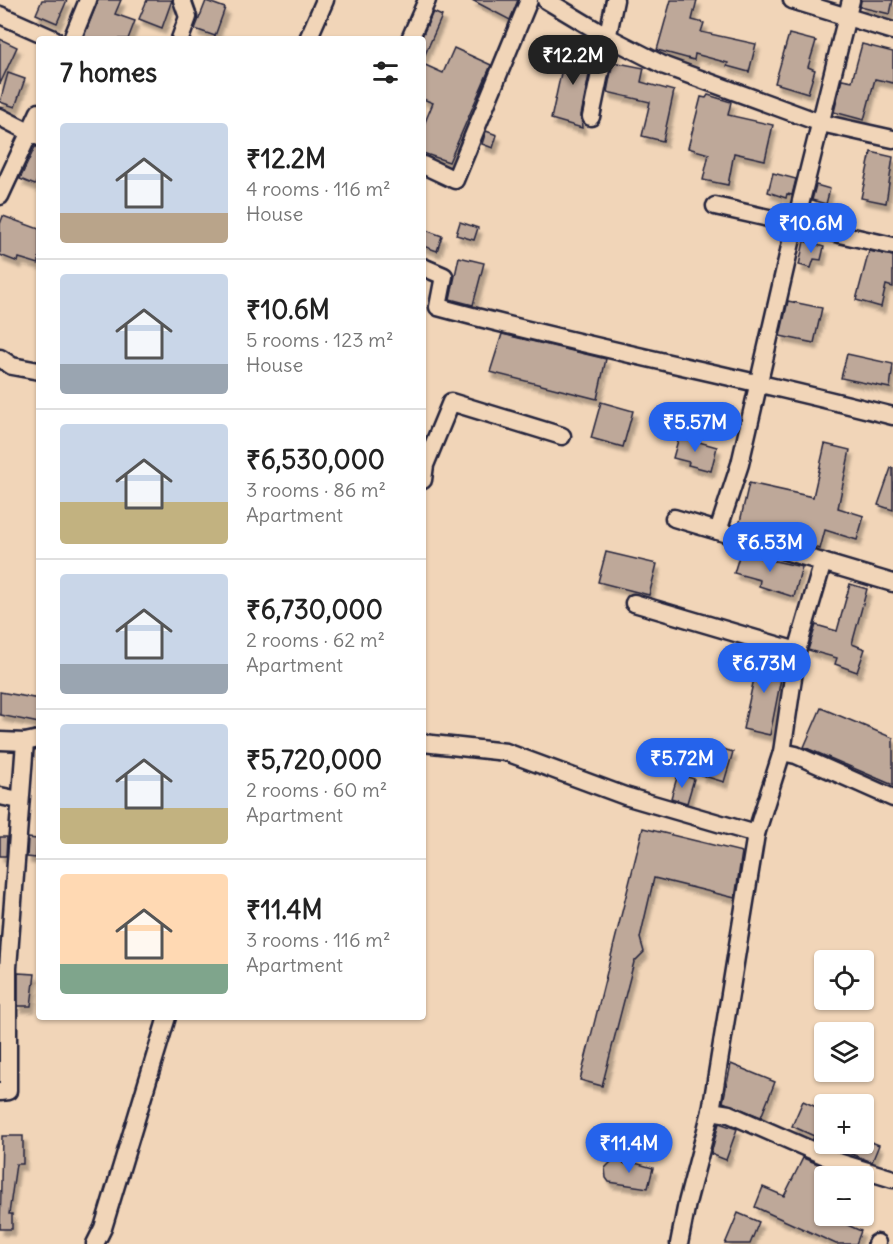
<!DOCTYPE html>
<meta charset="utf-8">
<style>
:root{--surface:#fff;--page:#f6f6f6;--text:#222;--muted:#767676;--line:#e0e0e0;--accent:#2563eb}
body{margin:0;font-family:Delius,sans-serif;background:var(--page);color:var(--text);height:100vh;display:flex;flex-direction:column;font-size:22px;white-space:nowrap}
*{box-sizing:border-box;margin:0}
p{font-size:20px;color:var(--muted)}
.icon{flex:none;width:33px;height:33px;fill:none;stroke:currentColor;stroke-width:2;stroke-linecap:round;stroke-linejoin:round}
.map{position:relative;flex:1;overflow:hidden}
.drawer{position:absolute;left:36px;top:36px;width:390px;height:984px;display:flex;flex-direction:column;background:var(--surface);border-radius:6px;box-shadow:0 2px 4px #0004}
.drawer>*{flex:none}
.tools{position:absolute;left:814px;top:950px;display:grid;gap:12px}
.tools a{display:grid;place-items:center;width:60px;height:60px;border-radius:6px;background:var(--surface);box-shadow:0 2px 4px #0004;font-size:30px}
.price{position:absolute;translate:-50% -51px;padding:0 14px;border-radius:21px;background:var(--accent);color:#fff;font-size:20px;line-height:39px;filter:drop-shadow(0 2px 3px #0008)}
.price::after{content:'';position:absolute;left:50%;top:36px;width:18px;height:14px;margin-left:-9px;background:inherit;clip-path:polygon(0 0,100% 0,50% 100%)}
.price.active{background:#222;color:#fff}
ul{padding:0;list-style:none}
li{display:flex;align-items:center;gap:18px;height:150px;padding:0 24px}
li+li{border-top:2px solid var(--line)}
li span{display:grid;place-items:center;flex:none;width:168px;height:120px;border-radius:6px;color:#555}
li>.icon{margin-inline-start:auto}
span .icon{width:72px;height:72px;fill:#fffc;stroke-width:1}
li b{font-size:26px}
h2{display:flex;justify-content:space-between;align-items:center;height:72px;padding:0 24px;font-size:26px}
.map>svg:first-child{display:block}
.building{fill:#bea899;stroke:#22223b;stroke-width:1.5;filter:url(#shadow)}
.lines{fill:none;stroke-linecap:round;stroke-linejoin:round}
.minor-casing{stroke:#22223b;stroke-width:21}
.minor{stroke:#f1d5b8;stroke-width:16}
</style>
<div class="map">
<svg width="893" height="1244" viewBox="0 0 893 1244">
<defs>
<filter id="shadow"><feDropShadow dx="3.5" dy="6" stdDeviation="1.5" flood-color="#0004"/></filter>
</defs>
<rect width="100%" height="100%" fill="#f1d5b8"/>
<filter id="ink" filterUnits="userSpaceOnUse"><feTurbulence type="fractalNoise" baseFrequency=".0167" numOctaves="2"/><feDisplacementMap in="SourceGraphic" scale="12" xChannelSelector="R" yChannelSelector="G"/><feConvolveMatrix kernelMatrix="1 2 1 2 8 2 1 2 1" color-interpolation-filters="sRGB"/></filter>
<g filter="url(#ink)">
<g class="building">
<polygon points="42,0 67,0 57,23 36,14"/>
<polygon points="98,0 121,0 115,14 135,21 128,39 83,39"/>
<polygon points="147,0 172,0 162,28 139,19"/>
<polygon points="472,0 518,0 510,20"/>
<polygon points="671,0 697,0 692,20 704,23 701,32 756,44 749,72 727,66 728,63 695,54 694,60 657,50"/>
<polygon points="861,0 893,0 890,14 860,7"/>
<polygon points="206,1 225,8 215,36 195,29"/>
<polygon points="433,12 442,16 423,59 421,39"/>
<polygon points="789,34 816,41 808,67 815,70 808,93 775,83"/>
<polygon points="0,39 17,47 0,84"/>
<polygon points="572,43 594,50 581,115 582,128 551,119 561,73"/>
<polygon points="862,44 893,52 893,83 875,79 864,120 834,112 842,79 852,81"/>
<polygon points="454,48 491,65 449,162 423,153 423,127 433,103 423,99 423,64 443,73"/>
<polygon points="613,62 644,68 641,82 674,91 663,141 642,136 650,102 607,92"/>
<polygon points="8,73 25,79 15,107 0,102"/>
<polygon points="708,95 731,102 728,115 773,125 765,160 734,153 728,185 703,180 709,154 688,148 701,97 706,98"/>
<polygon points="486,131 497,135 493,148 482,144"/>
<polygon points="35,147 39,147 39,176 35,185 20,179"/>
<polygon points="871,152 893,157 886,203 861,198"/>
<polygon points="773,173 796,179 792,195 787,194 786,198 768,192"/>
<polygon points="816,185 830,189 826,204 812,200"/>
<polygon points="3,216 39,229 39,264 19,258 18,262 0,255 0,224"/>
<polygon points="460,222 478,228 474,240 456,235"/>
<polygon points="423,229 442,236 437,251 423,246"/>
<polygon points="804,241 824,247 821,260 814,259 811,268 799,265"/>
<polygon points="869,251 893,256 893,287 886,285 881,307 856,300"/>
<polygon points="459,257 484,263 473,305 450,299"/>
<polygon points="788,301 822,308 814,343 780,336"/>
<polygon points="502,334 606,359 597,399 490,372"/>
<polygon points="847,354 893,364 890,388 841,378"/>
<polygon points="601,402 633,411 623,447 591,438"/>
<polygon points="680,433 693,437 692,440 717,447 711,471 688,465 689,462 673,458"/>
<polygon points="825,444 850,450 838,508 864,516 857,540 825,530 820,549 739,526 749,483 813,497"/>
<polygon points="891,468 893,468 893,510 878,505"/>
<polygon points="606,552 657,564 649,595 598,582"/>
<polygon points="740,553 802,567 794,597 759,586 760,580 734,573"/>
<polygon points="850,584 867,589 852,644 865,649 857,672 835,664 837,658 808,650 816,625 837,631"/>
<polygon points="760,651 785,658 770,735 743,729"/>
<polygon points="0,692 39,699 39,723 0,715"/>
<polygon points="821,708 893,738 893,785 804,747"/>
<polygon points="710,745 733,752 724,782 701,775"/>
<polygon points="678,774 694,779 687,803 671,798"/>
<polygon points="643,828 742,852 735,898 654,878 640,938 644,952 634,962 602,1086 580,1080"/>
<polygon points="0,837 7,837 6,856 0,856"/>
<polygon points="28,838 37,839 36,858 27,857"/>
<polygon points="18,973 35,974 31,1006 18,1006"/>
<polygon points="731,1064 775,1082 761,1117 723,1102"/>
<polygon points="803,1101 825,1111 825,1143 864,1143 864,1139 879,1145 872,1162 813,1139 814,1136 792,1126"/>
<polygon points="719,1123 737,1129 726,1160 711,1154"/>
<polygon points="2,1136 23,1136 23,1164 16,1164 9,1214 12,1214 12,1229 0,1229"/>
<polygon points="803,1158 848,1176 825,1176 825,1215 861,1231 856,1244 836,1244 755,1207 763,1187 784,1196"/>
<polygon points="617,1160 628,1165 628,1161 653,1168 648,1188 609,1182 606,1178 605,1168 612,1161"/>
<polygon points="738,1213 759,1222 750,1244 725,1244"/>
</g>
<g class="lines">
<defs>
<g id="minor">
<polyline points="546,0 606,36 665,66 821,123 893,139"/>
<polyline points="792,0 893,31"/>
<polyline points="0,15 54,39"/>
<polyline points="72,39 88,0"/>
<polyline points="180,39 188,17 182,0"/>
<polyline points="308,39 325,0"/>
<polyline points="410,39 427,0"/>
<polyline points="0,117 39,137"/>
<polyline points="591,117 615,0"/>
<polyline points="423,165 455,180 529,0"/>
<polyline points="0,196 39,112"/>
<polyline points="715,206 893,246"/>
<path d="M423,267l21,9 -6,31c151,41 304,70 455,109"/>
<polyline points="0,358 12,366 39,371"/>
<polyline points="423,480 425,465 451,402 562,436"/>
<polyline points="674,518 893,583"/>
<polyline points="718,531 740,464 795,225 851,0"/>
<polyline points="634,603 797,651"/>
<polyline points="0,741 25,742 39,739"/>
<polyline points="423,743 506,752 625,796 756,834 711,1111 687,1203 679,1244"/>
<polyline points="782,752 796,755 893,798"/>
<polyline points="0,796 19,800"/>
<polyline points="756,834 782,752 797,651 823,562"/>
<polyline points="0,1092 8,1091 8,968 25,742"/>
<polyline points="711,1111 729,1114 841,1163 893,1179"/>
<polyline points="95,1244 103,1228 167,1017"/>
<polyline points="876,1244 877,1243"/>
</g>
</defs>
<use href="#minor" class="minor-casing"/>
<use href="#minor" class="minor"/>
</g>
</g>
</svg>
<div class="tools">
<a><svg class="icon" aria-label="locate" viewBox="0 0 24 24"><circle cx="12" cy="12" r="6"/><path d="M12 2v4M12 18v4M2 12h4M18 12h4"/></svg></a>
<a><svg class="icon" aria-label="layers" viewBox="0 0 24 24"><path d="M12 4l9 5-9 5-9-5zM3 14l9 5 9-5"/></svg></a>
<a>+</a>
<a>−</a>
</div>
<b class="price active" style="left:573px;top:86px">₹12.2M</b>
<b class="price" style="left:811px;top:254px">₹10.6M</b>
<b class="price" style="left:695px;top:453px">₹5.57M</b>
<b class="price" style="left:770px;top:573px">₹6.53M</b>
<b class="price" style="left:764px;top:694px">₹6.73M</b>
<b class="price" style="left:682px;top:789px">₹5.72M</b>
<b class="price" style="left:629px;top:1174px">₹11.4M</b>
<section class="drawer">
<h2>7 homes<svg class="icon" aria-label="filters" viewBox="0 0 24 24"><path d="M4 7h16M4 17h16"/><circle cx="9" cy="7" r="2"/><circle cx="15" cy="17" r="2"/></svg></h2>
<ul>
<li><span style="background:linear-gradient(#c9d6e8 75%,#b9a48a 0)"><svg class="icon" aria-label="home" viewBox="0 0 24 24"><path d="M3 11l9-7 9 7M6 9v11h12V9"/></svg></span><div><b>₹12.2M</b><p>4 rooms · 116 m²</p><p>House</p></div></li>
<li><span style="background:linear-gradient(#c9d6e8 75%,#9aa5b1 0)"><svg class="icon" aria-label="home" viewBox="0 0 24 24"><path d="M3 11l9-7 9 7M6 9v11h12V9"/></svg></span><div><b>₹10.6M</b><p>5 rooms · 123 m²</p><p>House</p></div></li>
<li><span style="background:linear-gradient(#c9d6e8 65%,#c2b280 0)"><svg class="icon" aria-label="home" viewBox="0 0 24 24"><path d="M3 11l9-7 9 7M6 9v11h12V9"/></svg></span><div><b>₹6,530,000</b><p>3 rooms · 86 m²</p><p>Apartment</p></div></li>
<li><span style="background:linear-gradient(#c9d6e8 75%,#9aa5b1 0)"><svg class="icon" aria-label="home" viewBox="0 0 24 24"><path d="M3 11l9-7 9 7M6 9v11h12V9"/></svg></span><div><b>₹6,730,000</b><p>2 rooms · 62 m²</p><p>Apartment</p></div></li>
<li><span style="background:linear-gradient(#c9d6e8 70%,#c2b280 0)"><svg class="icon" aria-label="home" viewBox="0 0 24 24"><path d="M3 11l9-7 9 7M6 9v11h12V9"/></svg></span><div><b>₹5,720,000</b><p>2 rooms · 60 m²</p><p>Apartment</p></div></li>
<li><span style="background:linear-gradient(#ffd9b3 75%,#7fa58c 0)"><svg class="icon" aria-label="home" viewBox="0 0 24 24"><path d="M3 11l9-7 9 7M6 9v11h12V9"/></svg></span><div><b>₹11.4M</b><p>3 rooms · 116 m²</p><p>Apartment</p></div></li>
</ul>
</section>
</div>
